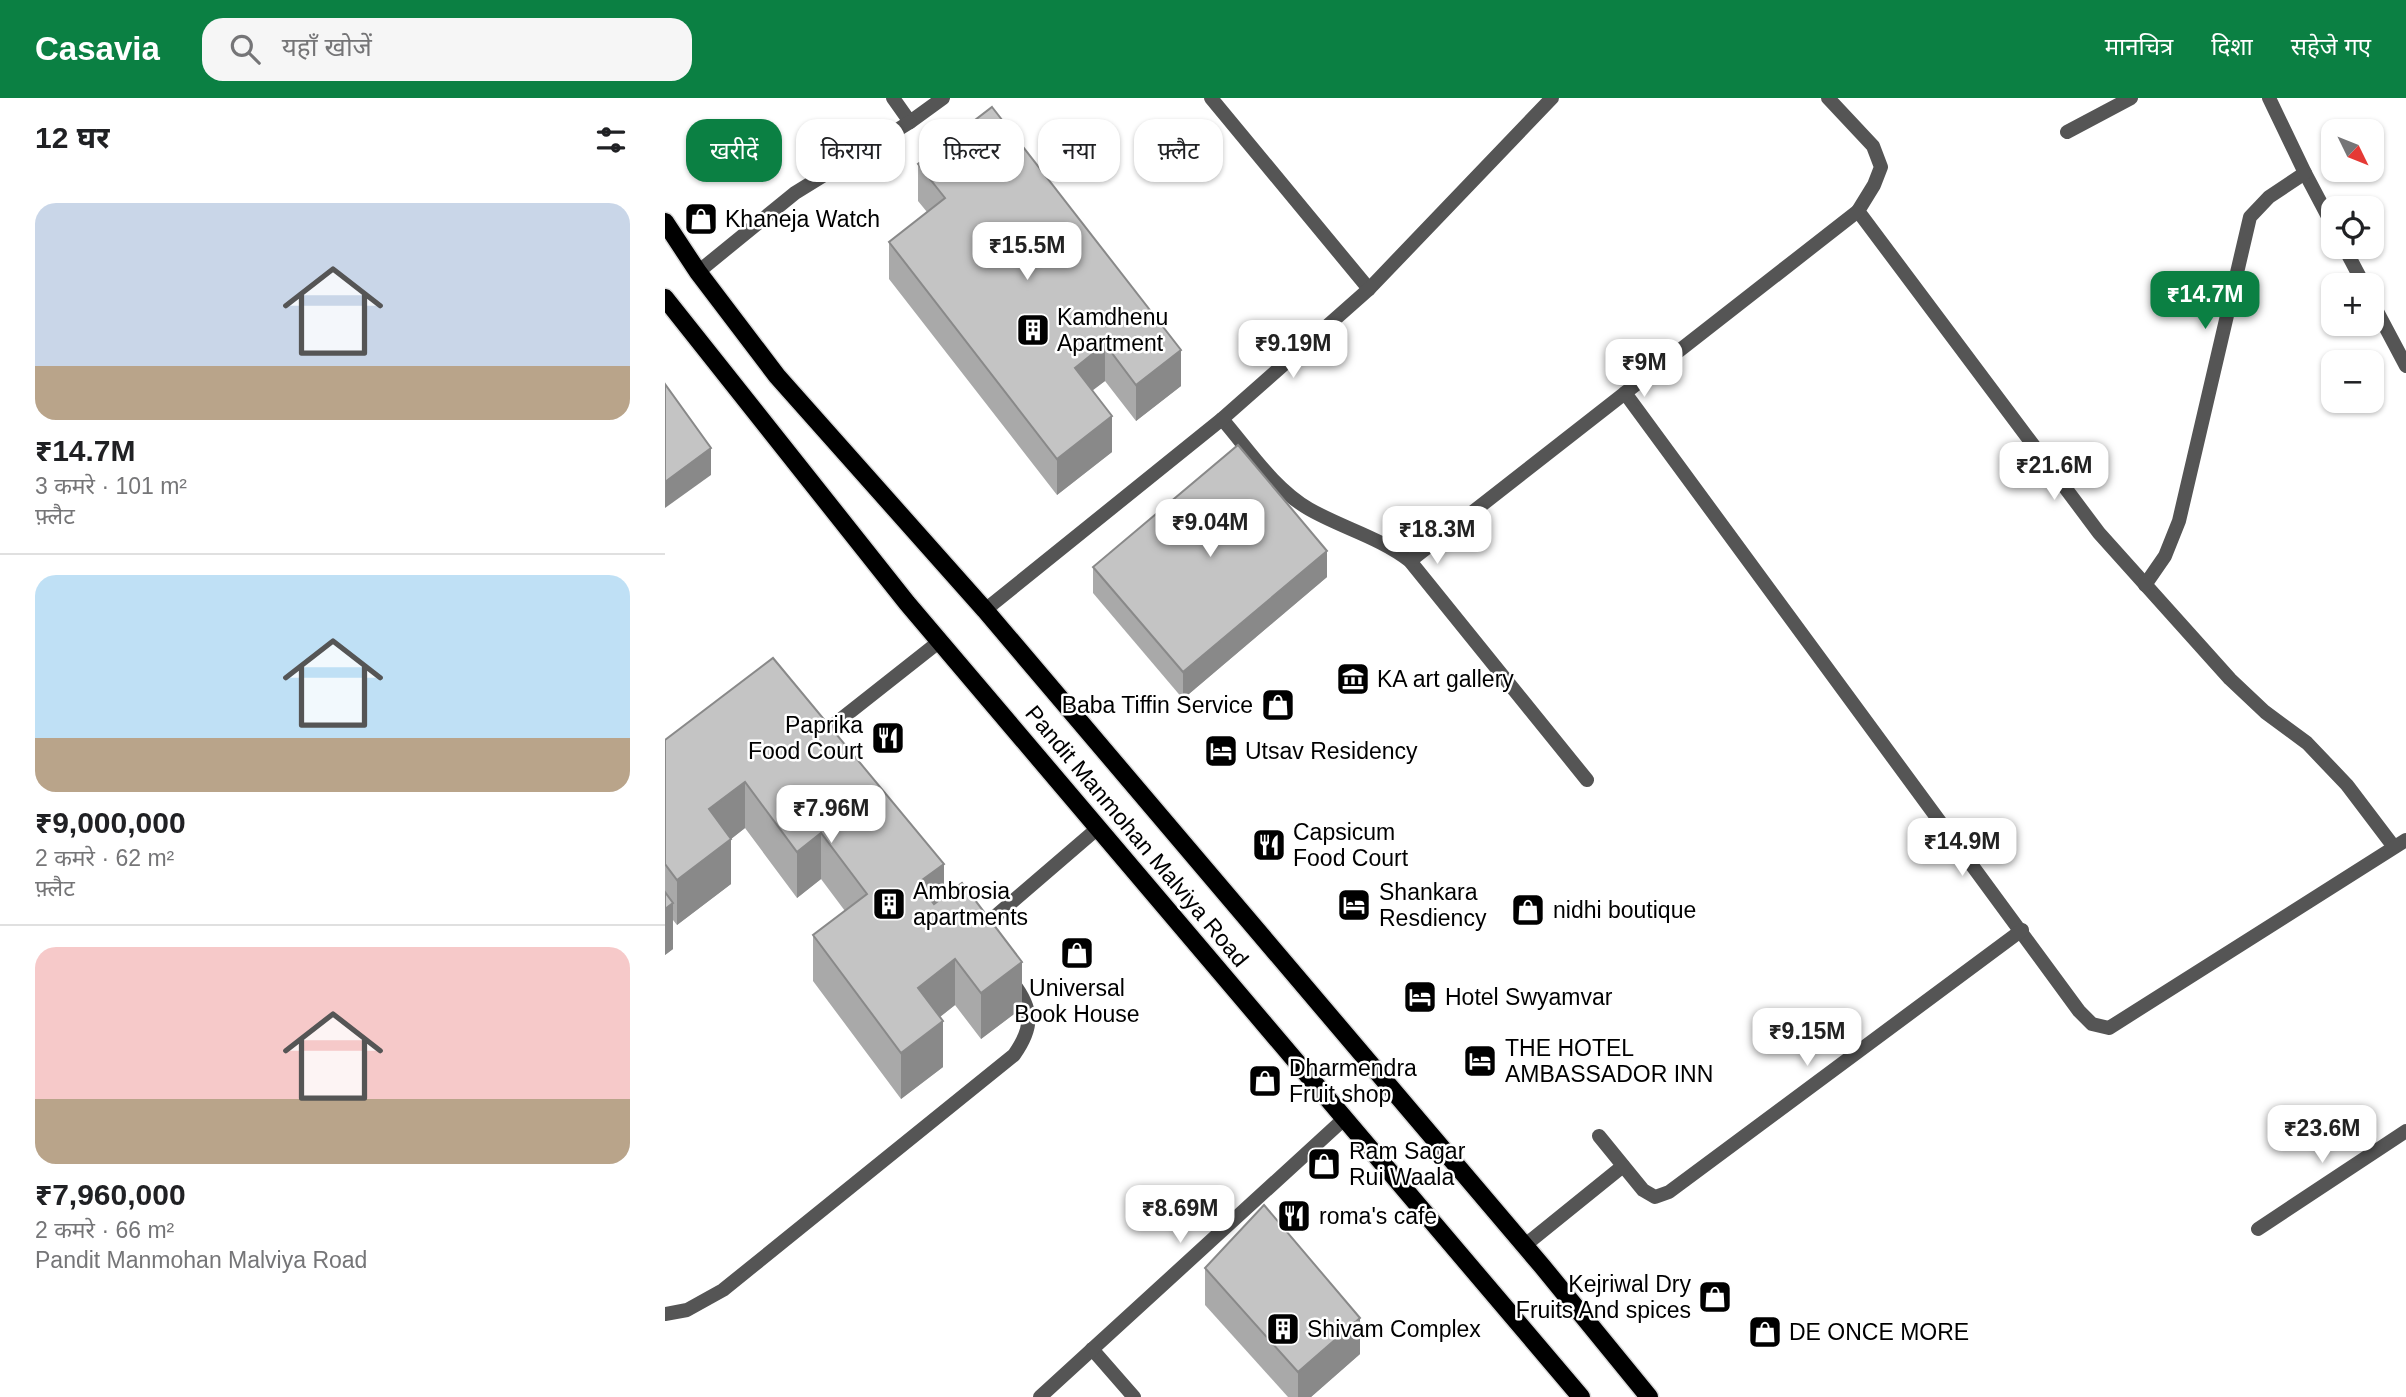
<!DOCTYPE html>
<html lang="hi">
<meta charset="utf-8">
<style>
:root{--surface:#fff;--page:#f6f6f6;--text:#202124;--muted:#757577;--line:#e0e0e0;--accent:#0b8043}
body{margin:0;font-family:Arial,"Noto Sans Devanagari",sans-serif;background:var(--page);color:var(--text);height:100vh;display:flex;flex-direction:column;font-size:26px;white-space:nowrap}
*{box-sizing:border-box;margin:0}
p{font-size:23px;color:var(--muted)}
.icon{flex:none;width:38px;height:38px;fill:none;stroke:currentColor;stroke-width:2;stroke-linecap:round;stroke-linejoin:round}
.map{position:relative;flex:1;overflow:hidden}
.sheet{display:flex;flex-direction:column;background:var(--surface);width:665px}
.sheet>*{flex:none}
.guide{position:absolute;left:21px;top:21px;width:665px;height:63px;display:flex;gap:14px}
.needle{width:46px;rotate:133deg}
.buttons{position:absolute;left:1656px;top:21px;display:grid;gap:14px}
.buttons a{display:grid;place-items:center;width:63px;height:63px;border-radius:14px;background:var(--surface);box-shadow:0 2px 5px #0004;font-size:35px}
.price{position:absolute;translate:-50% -60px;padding:0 16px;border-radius:14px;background:#fff;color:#222;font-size:23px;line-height:46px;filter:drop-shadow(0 2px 4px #0008)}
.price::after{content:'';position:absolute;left:50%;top:42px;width:21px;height:16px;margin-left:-10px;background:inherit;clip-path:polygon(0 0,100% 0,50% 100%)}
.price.selected{background:var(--accent);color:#fff}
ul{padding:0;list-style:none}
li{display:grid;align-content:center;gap:14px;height:371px;padding:0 35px}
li+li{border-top:2px solid var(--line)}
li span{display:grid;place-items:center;height:217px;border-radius:21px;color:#555}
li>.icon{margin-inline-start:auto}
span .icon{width:126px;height:126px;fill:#fffc;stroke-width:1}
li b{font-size:30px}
h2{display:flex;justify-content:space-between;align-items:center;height:84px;padding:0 35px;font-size:30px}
.pill{padding:0 24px;border-radius:21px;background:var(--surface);box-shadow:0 2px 5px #0004;font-size:24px;line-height:63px}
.pill.selected{background:var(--accent);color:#fff}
header{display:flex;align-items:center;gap:42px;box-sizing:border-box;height:98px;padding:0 35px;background:var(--accent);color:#fff}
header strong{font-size:33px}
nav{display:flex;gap:38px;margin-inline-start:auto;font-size:24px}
.search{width:490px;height:63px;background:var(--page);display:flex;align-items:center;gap:18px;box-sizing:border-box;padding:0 24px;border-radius:21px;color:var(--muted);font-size:26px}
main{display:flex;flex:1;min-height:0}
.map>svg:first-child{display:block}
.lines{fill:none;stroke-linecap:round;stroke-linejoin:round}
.primary-casing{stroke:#dbdbdb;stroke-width:21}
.service{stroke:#555;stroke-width:14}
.minor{stroke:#555;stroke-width:14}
.primary{stroke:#000;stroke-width:18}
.wall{fill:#a9a9a9}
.shaded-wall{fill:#898989}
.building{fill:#c4c4c4;stroke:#898989;stroke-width:2}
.labels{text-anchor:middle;stroke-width:5;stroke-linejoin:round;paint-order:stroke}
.poi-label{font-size:23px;fill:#000;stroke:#fff;text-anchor:start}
.street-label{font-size:23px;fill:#000;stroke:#fff}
</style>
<header>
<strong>Casavia</strong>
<div class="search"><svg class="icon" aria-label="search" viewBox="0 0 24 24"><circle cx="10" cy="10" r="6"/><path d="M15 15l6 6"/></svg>यहाँ खोजें</div>
<nav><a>मानचित्र</a><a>दिशा</a><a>सहेजे गए</a></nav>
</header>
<main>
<section class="sheet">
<h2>12 घर<svg class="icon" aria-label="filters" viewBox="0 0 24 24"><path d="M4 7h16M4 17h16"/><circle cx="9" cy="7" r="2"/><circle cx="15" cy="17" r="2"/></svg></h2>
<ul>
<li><span style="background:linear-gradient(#c9d6e8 75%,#b9a48a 0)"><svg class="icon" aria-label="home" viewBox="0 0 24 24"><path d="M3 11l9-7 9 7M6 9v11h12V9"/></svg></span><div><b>₹14.7M</b><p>3 कमरे · 101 m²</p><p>फ़्लैट</p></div></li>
<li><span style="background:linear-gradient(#bfe0f5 75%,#b9a48a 0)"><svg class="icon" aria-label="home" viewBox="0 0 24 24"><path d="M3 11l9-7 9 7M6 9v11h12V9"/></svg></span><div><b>₹9,000,000</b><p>2 कमरे · 62 m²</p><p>फ़्लैट</p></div></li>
<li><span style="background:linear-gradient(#f6c9c9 70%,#b9a48a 0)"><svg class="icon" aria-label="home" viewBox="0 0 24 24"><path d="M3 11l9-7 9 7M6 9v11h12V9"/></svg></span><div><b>₹7,960,000</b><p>2 कमरे · 66 m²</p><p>Pandit Manmohan Malviya Road</p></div></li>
</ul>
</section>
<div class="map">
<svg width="1741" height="1299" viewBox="0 0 1741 1299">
<rect width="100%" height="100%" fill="#fff"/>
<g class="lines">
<defs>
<g id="primary">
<polyline points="0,124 33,174 112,278 320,512 877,1168 984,1299"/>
<polyline points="0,200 242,505 916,1299"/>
</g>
</defs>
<use href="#primary" class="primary-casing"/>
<g class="service">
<polyline points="546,0 704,191"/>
<polyline points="152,640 275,543"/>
<polyline points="312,834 433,730"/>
<polyline points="859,1148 958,1068"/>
<path d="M0,1216l22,-4 36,-20 291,-235c19,-27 20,-45 -1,-72"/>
</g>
<g class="minor">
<polyline points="228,0 245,24 278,0"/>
<polyline points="1163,0 1208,48 1216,69 1209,87 1193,113 1434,435 1565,581 1600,614 1642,645 1682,687 1729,749"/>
<polyline points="1402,34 1466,0"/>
<polyline points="1640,75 1668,128"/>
<polyline points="1679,149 1699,187"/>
<polyline points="33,174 130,95 245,24"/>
<polyline points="1706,202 1741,268"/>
<polyline points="960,295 1414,913 1427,926 1444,930 1741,742"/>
<path d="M557,321c27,31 51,69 87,90 33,19 70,28 101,52l177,219"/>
<polyline points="745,463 1193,113"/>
<polyline points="1480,487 1500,458 1514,423 1585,119 1604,99 1640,75 1604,0"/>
<polyline points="320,512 557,321 704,191 887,0"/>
<polyline points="934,1038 978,1092 990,1099 1004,1094 1357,832"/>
<polyline points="1593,1131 1741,1033"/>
<polyline points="427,1251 469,1299"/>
<polyline points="375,1299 679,1021"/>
</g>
<use href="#primary" class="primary"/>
</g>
<g class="wall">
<polygon points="253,66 516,288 471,323 440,283 427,292 447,354 392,397 224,181 224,144 262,114 253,103"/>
<polygon points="428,469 662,479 518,601 428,495"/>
<polygon points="108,560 279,798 357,910 316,941 290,907 275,919 278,969 236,1001 148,883 148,837 180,813 156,781 132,800 80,730 66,741 66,786 12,827 8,822 8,851 0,857 0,642"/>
<polygon points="540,1170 695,1256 646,1299 623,1299 540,1207"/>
</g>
<g class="shaded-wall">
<polygon points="440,246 440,283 410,306 410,270"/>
<polygon points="516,252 516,288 471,323 471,287"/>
<polygon points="447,318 447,354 392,397 392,361"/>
<polygon points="46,350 46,377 0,410 0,384"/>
<polygon points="662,453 662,479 518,601 518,574"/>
<polygon points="80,684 80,730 66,741 66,786 12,827 12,782 44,711"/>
<polygon points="156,735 156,781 132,800 132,754"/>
<polygon points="279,766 279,811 253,831 253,785"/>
<polygon points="8,805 8,851 0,857 0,811"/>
<polygon points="290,861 290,907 253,936 253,890"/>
<polygon points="357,864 357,910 316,941 316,895"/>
<polygon points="278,923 278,969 236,1001 236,955"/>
<polygon points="695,1220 695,1256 646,1299 633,1299 633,1274"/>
</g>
<g class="building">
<polygon points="327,9 516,252 471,287 440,246 410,270 447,318 392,361 224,144 280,100 253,66"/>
<polygon points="0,286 46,350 0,384"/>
<polygon points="573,347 662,453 518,574 428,469"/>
<polygon points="108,560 279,766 253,785 269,806 297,785 357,864 316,895 290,861 253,890 278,923 236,955 148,837 202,796 156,735 132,754 80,684 44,711 66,741 12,782 0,766 0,642"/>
<polygon points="0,794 8,805 0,811"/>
<polygon points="599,1107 695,1220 633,1274 540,1170"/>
</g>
<defs>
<symbol id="shop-square" viewBox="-11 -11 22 22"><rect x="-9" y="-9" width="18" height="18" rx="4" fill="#000" stroke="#fff"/><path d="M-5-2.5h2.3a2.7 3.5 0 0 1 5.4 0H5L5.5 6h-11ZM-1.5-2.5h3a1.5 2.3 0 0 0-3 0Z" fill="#fff"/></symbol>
<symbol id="building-square" viewBox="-11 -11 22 22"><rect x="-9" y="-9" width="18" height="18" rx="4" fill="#000" stroke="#fff"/><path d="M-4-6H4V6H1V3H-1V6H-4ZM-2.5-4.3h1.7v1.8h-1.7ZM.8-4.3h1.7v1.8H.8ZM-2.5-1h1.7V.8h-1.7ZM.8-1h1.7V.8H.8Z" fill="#fff"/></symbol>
<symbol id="museum-square" viewBox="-11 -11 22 22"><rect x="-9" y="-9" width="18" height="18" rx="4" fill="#000" stroke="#fff"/><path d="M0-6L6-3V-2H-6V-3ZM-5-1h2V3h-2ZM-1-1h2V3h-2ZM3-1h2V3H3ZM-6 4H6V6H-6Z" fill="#fff"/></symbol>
<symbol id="restaurant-square" viewBox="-11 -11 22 22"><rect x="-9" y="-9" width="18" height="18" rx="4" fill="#000" stroke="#fff"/><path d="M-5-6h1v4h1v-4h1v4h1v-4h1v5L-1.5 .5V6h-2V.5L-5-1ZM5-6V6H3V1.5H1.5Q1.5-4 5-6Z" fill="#fff"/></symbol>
<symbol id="hotel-square" viewBox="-11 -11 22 22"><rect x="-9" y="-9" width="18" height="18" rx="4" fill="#000" stroke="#fff"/><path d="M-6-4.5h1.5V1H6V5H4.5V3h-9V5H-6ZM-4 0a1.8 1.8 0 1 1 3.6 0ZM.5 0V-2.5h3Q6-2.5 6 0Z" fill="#fff"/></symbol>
</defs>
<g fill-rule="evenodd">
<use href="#shop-square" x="17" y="102" width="38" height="38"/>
<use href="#building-square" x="349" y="213" width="38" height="38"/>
<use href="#museum-square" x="669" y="562" width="38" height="38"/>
<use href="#shop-square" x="594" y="588" width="38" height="38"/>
<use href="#restaurant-square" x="204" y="621" width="38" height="38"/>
<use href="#hotel-square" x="537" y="634" width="38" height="38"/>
<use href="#restaurant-square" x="585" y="728" width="38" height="38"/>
<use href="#building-square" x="205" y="787" width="38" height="38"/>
<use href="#hotel-square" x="670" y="788" width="38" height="38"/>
<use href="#shop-square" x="844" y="793" width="38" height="38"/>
<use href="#shop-square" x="393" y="836" width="38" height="38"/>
<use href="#hotel-square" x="736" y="880" width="38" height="38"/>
<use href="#hotel-square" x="796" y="944" width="38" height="38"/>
<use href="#shop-square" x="581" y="964" width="38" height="38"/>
<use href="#shop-square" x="640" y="1047" width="38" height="38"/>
<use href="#restaurant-square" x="610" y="1099" width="38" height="38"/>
<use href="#shop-square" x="1031" y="1180" width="38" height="38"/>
<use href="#building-square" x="599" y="1212" width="38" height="38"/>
<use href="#shop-square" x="1081" y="1215" width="38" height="38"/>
</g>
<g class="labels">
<g class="poi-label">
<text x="60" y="129">Khaneja Watch</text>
<text x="392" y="227">Kamdhenu<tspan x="392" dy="26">Apartment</tspan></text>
<text x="712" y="589">KA art gallery</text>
<text x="588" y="615" text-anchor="end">Baba Tiffin Service</text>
<text x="198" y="635" text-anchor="end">Paprika<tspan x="198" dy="26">Food Court</tspan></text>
<text x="580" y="661">Utsav Residency</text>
<text x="628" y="742">Capsicum<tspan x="628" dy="26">Food Court</tspan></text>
<text x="248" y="801">Ambrosia<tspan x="248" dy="26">apartments</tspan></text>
<text x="714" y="802">Shankara<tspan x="714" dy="26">Resdiency</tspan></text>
<text x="888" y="820">nidhi boutique</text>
<text x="412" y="898" text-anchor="middle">Universal<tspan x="412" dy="26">Book House</tspan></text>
<text x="780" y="907">Hotel Swyamvar</text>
<text x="840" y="958">THE HOTEL<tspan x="840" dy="26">AMBASSADOR INN</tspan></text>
<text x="624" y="978">Dharmendra<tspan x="624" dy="26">Fruit shop</tspan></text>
<text x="684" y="1061">Ram Sagar<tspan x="684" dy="26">Rui Waala</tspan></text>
<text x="654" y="1126">roma's cafe</text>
<text x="1026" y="1194" text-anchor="end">Kejriwal Dry<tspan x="1026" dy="26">Fruits And spices</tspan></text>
<text x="642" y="1239">Shivam Complex</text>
<text x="1124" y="1242">DE ONCE MORE</text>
</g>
<g class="street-label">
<text transform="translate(472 738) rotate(50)" y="8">Pandit Manmohan Malviya Road</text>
</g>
</g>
</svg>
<div class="buttons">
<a><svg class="needle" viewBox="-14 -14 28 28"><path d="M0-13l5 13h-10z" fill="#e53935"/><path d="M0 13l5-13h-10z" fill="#757577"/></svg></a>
<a><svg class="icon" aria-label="locate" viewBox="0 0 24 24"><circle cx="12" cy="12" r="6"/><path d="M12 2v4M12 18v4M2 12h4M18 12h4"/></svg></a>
<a>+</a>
<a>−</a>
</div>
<b class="price" style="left:362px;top:184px">₹15.5M</b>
<b class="price selected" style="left:1540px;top:233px">₹14.7M</b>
<b class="price" style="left:628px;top:282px">₹9.19M</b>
<b class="price" style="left:979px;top:301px">₹9M</b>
<b class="price" style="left:1389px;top:404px">₹21.6M</b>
<b class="price" style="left:545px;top:461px">₹9.04M</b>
<b class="price" style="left:772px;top:468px">₹18.3M</b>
<b class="price" style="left:166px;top:747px">₹7.96M</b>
<b class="price" style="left:1297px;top:780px">₹14.9M</b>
<b class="price" style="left:1142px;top:970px">₹9.15M</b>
<b class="price" style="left:1657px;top:1067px">₹23.6M</b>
<b class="price" style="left:515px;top:1147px">₹8.69M</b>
<div class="guide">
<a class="pill selected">खरीदें</a>
<a class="pill">किराया</a>
<a class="pill">फ़िल्टर</a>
<a class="pill">नया</a>
<a class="pill">फ़्लैट</a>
</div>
</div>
</main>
